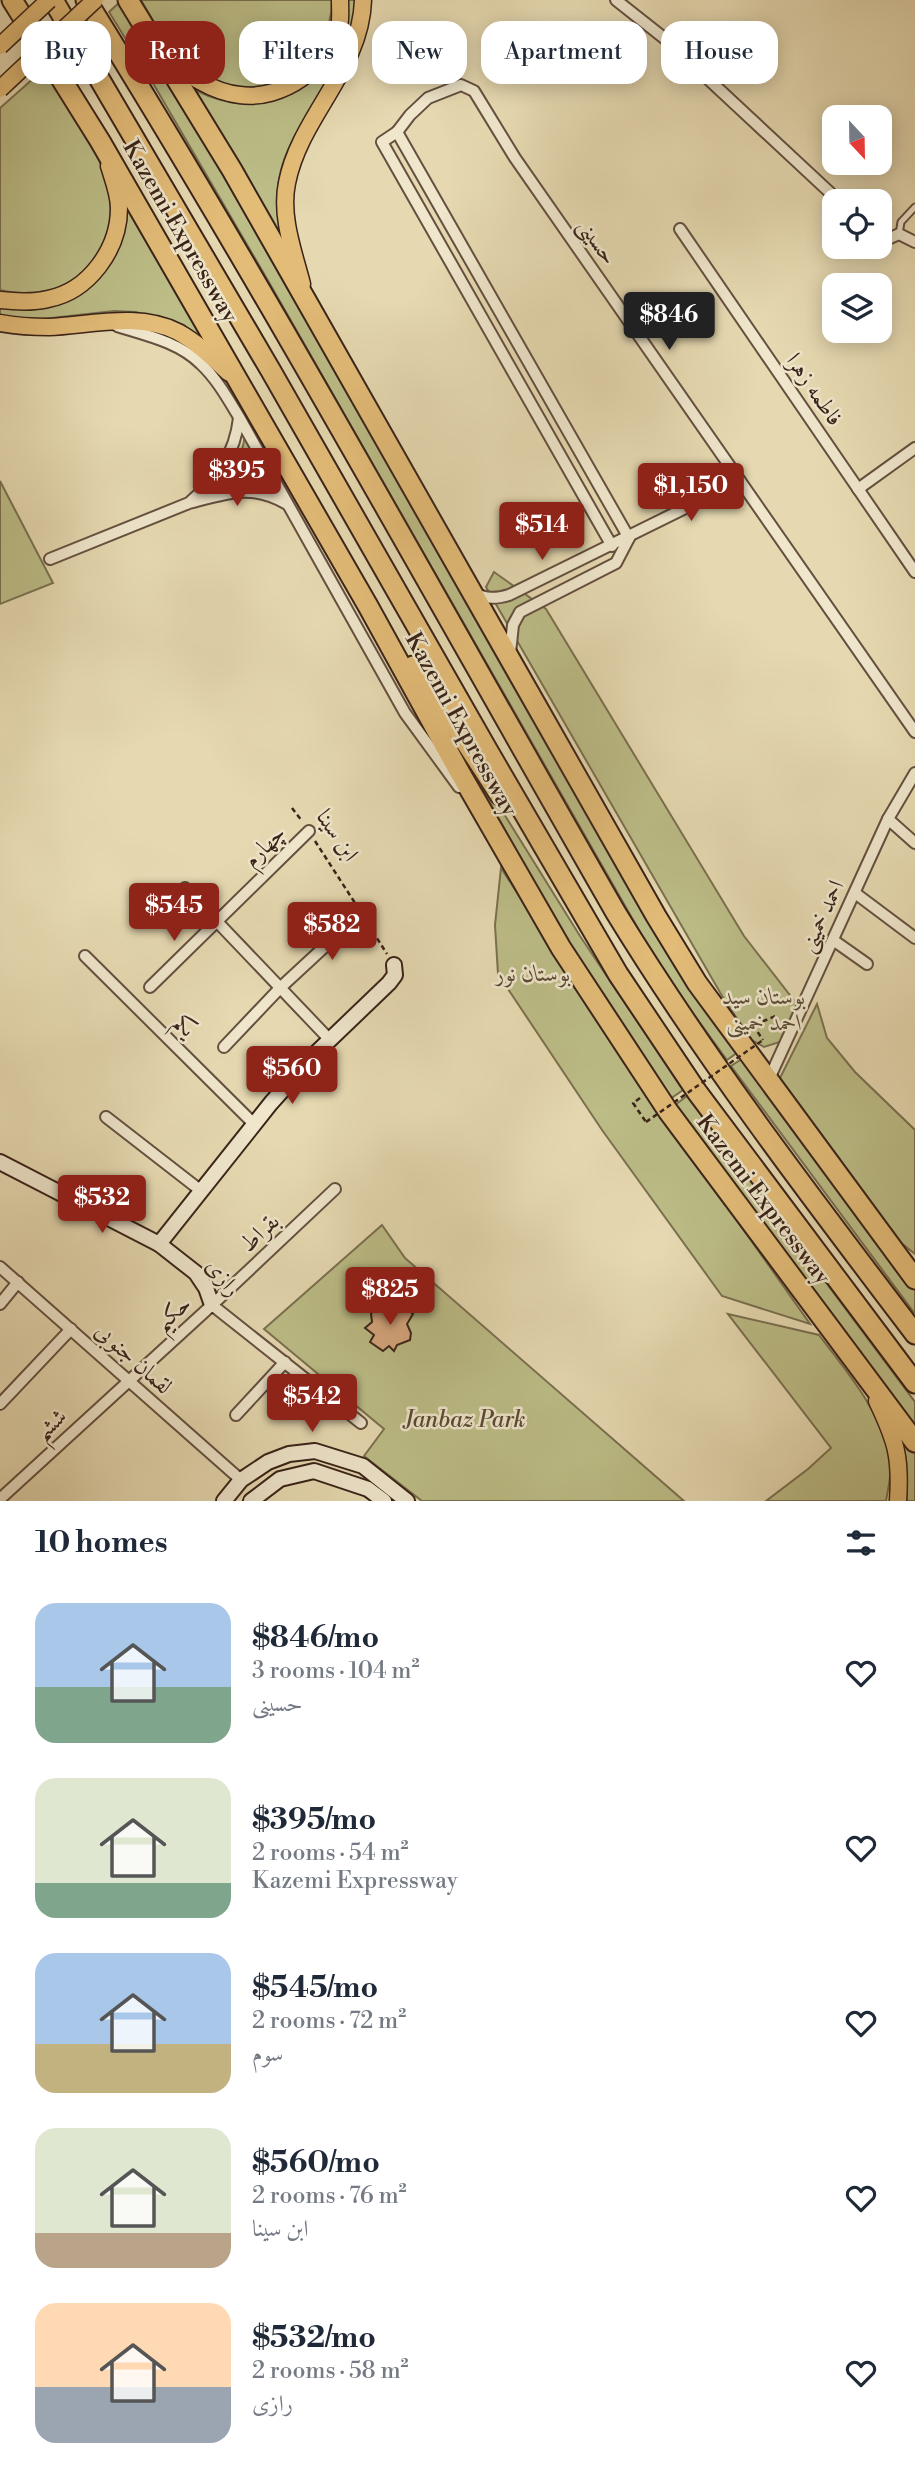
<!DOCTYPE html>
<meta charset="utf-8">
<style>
:root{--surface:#fff;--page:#f6f6f7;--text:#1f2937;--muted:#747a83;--accent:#8f2418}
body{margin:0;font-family:"Libre Bodoni",Amiri,serif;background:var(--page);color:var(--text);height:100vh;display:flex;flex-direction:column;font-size:26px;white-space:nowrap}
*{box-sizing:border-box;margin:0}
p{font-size:23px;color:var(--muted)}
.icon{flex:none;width:38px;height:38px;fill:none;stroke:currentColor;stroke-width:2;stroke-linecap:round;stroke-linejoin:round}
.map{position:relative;height:1501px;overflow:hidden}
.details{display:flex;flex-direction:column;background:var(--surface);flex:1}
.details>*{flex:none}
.top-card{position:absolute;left:21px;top:21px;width:873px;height:63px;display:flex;gap:14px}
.needle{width:46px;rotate:158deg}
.fabs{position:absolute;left:822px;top:105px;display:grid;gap:14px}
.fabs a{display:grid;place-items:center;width:70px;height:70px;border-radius:14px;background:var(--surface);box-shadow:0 4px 18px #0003;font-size:35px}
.price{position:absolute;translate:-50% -60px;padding:0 16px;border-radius:7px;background:var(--accent);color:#fff;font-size:23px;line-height:46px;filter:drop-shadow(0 2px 4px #0008)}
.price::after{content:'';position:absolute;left:50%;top:42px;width:21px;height:16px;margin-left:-10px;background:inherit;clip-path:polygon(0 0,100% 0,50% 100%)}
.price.selected{background:#222;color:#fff}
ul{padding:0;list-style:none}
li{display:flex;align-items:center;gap:21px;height:175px;padding:0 35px}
li span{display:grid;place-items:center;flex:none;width:196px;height:140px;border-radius:21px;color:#555}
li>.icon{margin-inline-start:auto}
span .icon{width:84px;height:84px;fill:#fffc;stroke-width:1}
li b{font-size:30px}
h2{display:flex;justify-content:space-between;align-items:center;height:84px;padding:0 35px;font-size:30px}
.tag{padding:0 24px;border-radius:21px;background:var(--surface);box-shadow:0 4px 18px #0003;font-size:24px;line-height:63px}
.tag.selected{background:var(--accent);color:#fff}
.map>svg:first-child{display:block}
.green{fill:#bcbd87;stroke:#7a7050;stroke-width:2}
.building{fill:#d8a87f;stroke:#392319;stroke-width:2}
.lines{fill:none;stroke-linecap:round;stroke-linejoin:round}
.lane-casing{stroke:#64503f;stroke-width:9}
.street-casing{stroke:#64503f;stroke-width:14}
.secondary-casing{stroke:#392319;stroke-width:18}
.primary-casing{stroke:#392319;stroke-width:19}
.highway-casing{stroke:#392319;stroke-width:23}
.path{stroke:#392319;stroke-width:2.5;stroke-dasharray:5 3.5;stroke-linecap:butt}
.lane{stroke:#efe6cc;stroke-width:5}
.street{stroke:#efe6cc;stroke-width:10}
.secondary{stroke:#efe6cc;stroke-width:14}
.primary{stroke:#e3bc78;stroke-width:16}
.highway{stroke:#e3bc78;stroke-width:19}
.primary-bridge-casing{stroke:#392319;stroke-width:19;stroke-linecap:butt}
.path-bridge{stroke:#392319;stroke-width:2.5;stroke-dasharray:5 3.5;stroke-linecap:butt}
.primary-bridge{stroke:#e3bc78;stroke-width:16}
.labels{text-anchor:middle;stroke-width:5;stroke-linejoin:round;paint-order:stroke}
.street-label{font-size:23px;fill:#392319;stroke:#efe6cc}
.park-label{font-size:23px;font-style:italic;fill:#5a4a34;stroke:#efe6cc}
</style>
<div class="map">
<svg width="915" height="1501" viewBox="0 0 915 1501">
<rect width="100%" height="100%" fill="#e6d9b1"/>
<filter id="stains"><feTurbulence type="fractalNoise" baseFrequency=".00286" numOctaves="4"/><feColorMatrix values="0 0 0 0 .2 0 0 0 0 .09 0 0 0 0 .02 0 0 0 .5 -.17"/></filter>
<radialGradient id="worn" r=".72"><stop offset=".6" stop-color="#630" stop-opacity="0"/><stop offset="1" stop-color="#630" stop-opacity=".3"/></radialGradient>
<g class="green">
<polygon points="122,0 738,1052 727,1060 681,997 644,939 270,284 154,85 109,12"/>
<path d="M141,0h191c0,67 -72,110 -130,75 -29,-17 -45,-47 -61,-75z"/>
<path d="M346,0h10c-3,20 -5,39 -14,57 -35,71 -81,97 -59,186l-88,-153c40,20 78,19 114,-8 10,-8 20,-16 25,-28 7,-16 8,-37 12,-54z"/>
<path d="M44,69c29,47 85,112 61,170 -6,14 -12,25 -24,35 -24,19 -52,23 -81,16v-182z"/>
<path d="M125,199l83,147 -24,-21 -48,-13 -22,-1 -81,9 -33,-3v-10c25,4 59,4 79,-14 9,-7 38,-78 46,-94z"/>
<path d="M245,435l28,51c-20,-9 -44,0 -63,7 19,-16 32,-33 35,-58z"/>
<polygon points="0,481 53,583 0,604"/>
<polygon points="494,572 546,609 744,936 799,1007 783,1041 764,1047 752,1040 725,1001 486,587"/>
<polygon points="460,749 476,769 580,936 683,1090 670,1099 563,934"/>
<polygon points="501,868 653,1101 810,1324 722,1296 602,1130 498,974 495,925"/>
<polygon points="817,1004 827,1038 855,1072 915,1130 915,1254 900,1242 780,1078"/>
<polygon points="743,1058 915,1290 915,1314 731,1066"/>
<polygon points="687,1096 915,1402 915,1427 675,1105"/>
<polygon points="382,1225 405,1258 684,1501 422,1501 364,1456 384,1429 264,1329"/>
<path d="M728,1314l91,21c28,37 62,76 71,123 3,12 -2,30 -4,43h-120l42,-32 23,-21z"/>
<polygon points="896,1424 915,1449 915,1501 907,1501 906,1459"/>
</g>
<polygon class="building" points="383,1305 391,1312 397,1305 405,1306 413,1314 407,1324 411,1333 410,1340 397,1345 394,1351 389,1346 383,1351 370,1342 374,1335 365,1328 372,1322 371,1314 374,1308"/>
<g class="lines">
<defs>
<polyline id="lane" points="899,234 901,222 915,207"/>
<g id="street">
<polyline points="616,0 664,38 839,201"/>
<polyline points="397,132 410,115 428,98 461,85 474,91 515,158 915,732"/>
<polyline points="680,229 915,572"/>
<polyline points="880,238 888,239 899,234 915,242"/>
<path d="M117,326c29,9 62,16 84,38 16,15 27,35 38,53l166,296 54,74"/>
<polyline points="858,489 915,448"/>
<path d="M191,501c27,-23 44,-48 48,-83"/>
<polyline points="612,546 382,142 397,132 629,538"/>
<path d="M50,559l139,-56c39,-10 62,-20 98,1"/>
<path d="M473,593c14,6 22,6 36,2l231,-114"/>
<polyline points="510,653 513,625 520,612 616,563 629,538"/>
<polyline points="888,819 915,843"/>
<polyline points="185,888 330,1040"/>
<polyline points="855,893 915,938"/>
<polyline points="833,940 867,964"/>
<polyline points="85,956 255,1125"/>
<polyline points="150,987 309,831"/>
<polyline points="224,1047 280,988 361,913"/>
<polyline points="769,1079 888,819 915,773"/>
<polyline points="106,1117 200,1190"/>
<polyline points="0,1267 241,1480"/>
<polyline points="0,1304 18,1282"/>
<polyline points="212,1305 361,1423"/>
<polyline points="0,1404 71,1329"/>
<polyline points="236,1415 285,1362"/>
<polyline points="0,1499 212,1305 335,1189"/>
</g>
<g id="secondary">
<polyline points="0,1162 159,1244 196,1273 206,1288 212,1305"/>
<polyline points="159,1244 271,1103 314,1055 389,983 395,975 394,965"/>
<polyline points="224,1501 241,1480 268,1462 289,1454 315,1451 363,1466 407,1501"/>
<polyline points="251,1501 280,1479 314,1471 368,1489 384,1501"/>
</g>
<g id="primary">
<path d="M165,56c22,18 46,36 75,39 42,6 89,-28 99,-68 2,-8 1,-19 1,-27"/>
<path d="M302,284c-8,-31 -22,-68 -15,-101 13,-67 74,-113 76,-183"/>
<path d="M0,300c17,2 32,3 48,-1 41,-8 71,-50 71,-91 0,-14 -6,-29 -10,-42"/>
<path d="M0,323c17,3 32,4 49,4 42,-2 90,-15 129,5 20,11 35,26 51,41"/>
<path d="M877,1401c19,40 24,56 21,100"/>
</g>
<g id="highway">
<polyline points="12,0 100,141 368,606 459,771 561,948 668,1111 915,1442"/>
<polyline points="53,0 271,371 488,751 618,974 697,1092 915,1383"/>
<path d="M86,0c186,299 355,608 530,913 90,147 195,284 299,421"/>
<polyline points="128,0 232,170 656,916 697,983 915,1279"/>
<polyline points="413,666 437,698 500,795"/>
</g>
</defs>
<use href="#lane" class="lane-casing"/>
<use href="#street" class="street-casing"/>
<use href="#secondary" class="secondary-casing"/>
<use href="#primary" class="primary-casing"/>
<use href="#highway" class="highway-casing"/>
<g class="path">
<polyline points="292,808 302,821"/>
<polyline points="315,841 355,903"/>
<polyline points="368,924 387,954"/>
<polyline points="753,1025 763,1040"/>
<polyline points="747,1028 778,1015"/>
<polyline points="640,1098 633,1103 646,1122"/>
</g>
<use href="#lane" class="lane"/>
<use href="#street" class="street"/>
<use href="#secondary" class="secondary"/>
<use href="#primary" class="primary"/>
<use href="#highway" class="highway"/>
<defs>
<g id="primary-bridge">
<polyline points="0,46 49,0"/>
<polyline points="0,89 95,0"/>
</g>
</defs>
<use href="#primary-bridge" class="primary-bridge-casing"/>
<polyline class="path-bridge" points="646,1122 763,1040"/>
<use href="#primary-bridge" class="primary-bridge"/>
</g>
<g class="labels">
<g class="street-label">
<text transform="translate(181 231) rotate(60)" y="8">Kazemi Expressway</text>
<text transform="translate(598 241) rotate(55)" y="8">حسینی</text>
<text transform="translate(815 389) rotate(56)" y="8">فاطمه زهرا</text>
<text transform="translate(462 724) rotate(61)" y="8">Kazemi Expressway</text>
<text transform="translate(338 835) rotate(56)" y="8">ابن سینا</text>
<text transform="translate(264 846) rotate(-45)" y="8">چهارم</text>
<text transform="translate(821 916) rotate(-65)" y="8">احمد خمینی</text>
<text transform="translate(185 1025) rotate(45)" y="8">یکم</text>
<text transform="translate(764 1199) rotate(53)" y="8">Kazemi Expressway</text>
<text transform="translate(259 1232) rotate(-43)" y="8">بقراط</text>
<text transform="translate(224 1277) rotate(52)" y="8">رازی</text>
<text transform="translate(172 1313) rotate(-42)" y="8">حکیم</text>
<text transform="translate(134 1358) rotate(42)" y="8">لقمان جنوبی</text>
<text transform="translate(50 1424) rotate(-43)" y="8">ششم</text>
</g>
<g class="park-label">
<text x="533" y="981">بوستان نور</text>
<text x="764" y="1004">بوستان سید<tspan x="764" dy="26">احمد خمینی</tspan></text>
<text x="465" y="1427">Janbaz Park</text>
</g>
</g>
<rect width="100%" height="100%" filter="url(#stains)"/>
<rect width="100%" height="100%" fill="url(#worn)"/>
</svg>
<div class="fabs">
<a><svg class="needle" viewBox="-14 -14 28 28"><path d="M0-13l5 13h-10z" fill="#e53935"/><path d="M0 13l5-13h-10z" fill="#747a83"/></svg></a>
<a><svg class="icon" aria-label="locate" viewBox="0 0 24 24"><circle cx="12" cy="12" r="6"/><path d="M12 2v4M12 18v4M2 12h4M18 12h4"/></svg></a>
<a><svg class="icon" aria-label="layers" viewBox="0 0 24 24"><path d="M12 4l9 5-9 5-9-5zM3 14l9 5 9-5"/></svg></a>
</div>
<b class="price selected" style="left:669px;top:352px">$846</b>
<b class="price" style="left:237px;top:508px">$395</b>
<b class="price" style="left:691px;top:523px">$1,150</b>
<b class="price" style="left:542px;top:562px">$514</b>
<b class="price" style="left:174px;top:943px">$545</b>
<b class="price" style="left:332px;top:962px">$582</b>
<b class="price" style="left:292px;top:1106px">$560</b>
<b class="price" style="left:102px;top:1235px">$532</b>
<b class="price" style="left:390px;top:1327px">$825</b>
<b class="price" style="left:312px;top:1434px">$542</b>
<div class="top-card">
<a class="tag">Buy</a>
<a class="tag selected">Rent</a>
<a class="tag">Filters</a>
<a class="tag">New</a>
<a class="tag">Apartment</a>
<a class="tag">House</a>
</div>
</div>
<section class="details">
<h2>10 homes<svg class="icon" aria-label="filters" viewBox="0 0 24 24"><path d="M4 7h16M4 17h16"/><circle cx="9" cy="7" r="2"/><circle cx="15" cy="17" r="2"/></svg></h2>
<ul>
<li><span style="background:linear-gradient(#a9c7e8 60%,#7fa58c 0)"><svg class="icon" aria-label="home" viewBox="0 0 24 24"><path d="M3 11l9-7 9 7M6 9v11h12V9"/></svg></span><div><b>$846/mo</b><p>3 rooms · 104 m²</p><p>حسینی</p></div><svg class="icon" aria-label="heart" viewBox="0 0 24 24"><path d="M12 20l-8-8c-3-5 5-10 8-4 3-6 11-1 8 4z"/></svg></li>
<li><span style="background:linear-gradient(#dfe7d0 75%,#7fa58c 0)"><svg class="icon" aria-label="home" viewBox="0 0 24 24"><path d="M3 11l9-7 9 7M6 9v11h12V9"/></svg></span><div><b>$395/mo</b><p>2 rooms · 54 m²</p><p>Kazemi Expressway</p></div><svg class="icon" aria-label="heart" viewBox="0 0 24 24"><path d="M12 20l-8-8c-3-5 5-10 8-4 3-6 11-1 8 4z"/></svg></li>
<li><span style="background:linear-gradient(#a9c7e8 65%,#c2b280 0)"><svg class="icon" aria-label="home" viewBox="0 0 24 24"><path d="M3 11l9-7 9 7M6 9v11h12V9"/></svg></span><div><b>$545/mo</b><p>2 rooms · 72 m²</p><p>سوم</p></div><svg class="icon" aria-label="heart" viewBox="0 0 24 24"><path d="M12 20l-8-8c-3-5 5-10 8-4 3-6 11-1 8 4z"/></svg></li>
<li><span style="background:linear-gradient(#dfe7d0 75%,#b9a48a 0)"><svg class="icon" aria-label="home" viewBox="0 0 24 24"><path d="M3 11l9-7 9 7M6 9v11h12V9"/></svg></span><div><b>$560/mo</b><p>2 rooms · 76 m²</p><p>ابن سینا</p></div><svg class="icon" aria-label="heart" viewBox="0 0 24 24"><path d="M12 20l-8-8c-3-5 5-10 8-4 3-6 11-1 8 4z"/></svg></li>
<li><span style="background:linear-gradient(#ffd9b3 60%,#9aa5b1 0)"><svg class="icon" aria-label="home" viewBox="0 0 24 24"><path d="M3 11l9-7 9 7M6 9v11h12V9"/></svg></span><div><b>$532/mo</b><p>2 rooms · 58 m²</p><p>رازی</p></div><svg class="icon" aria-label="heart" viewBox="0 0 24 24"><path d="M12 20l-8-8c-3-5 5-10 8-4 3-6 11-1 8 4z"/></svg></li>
</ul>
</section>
